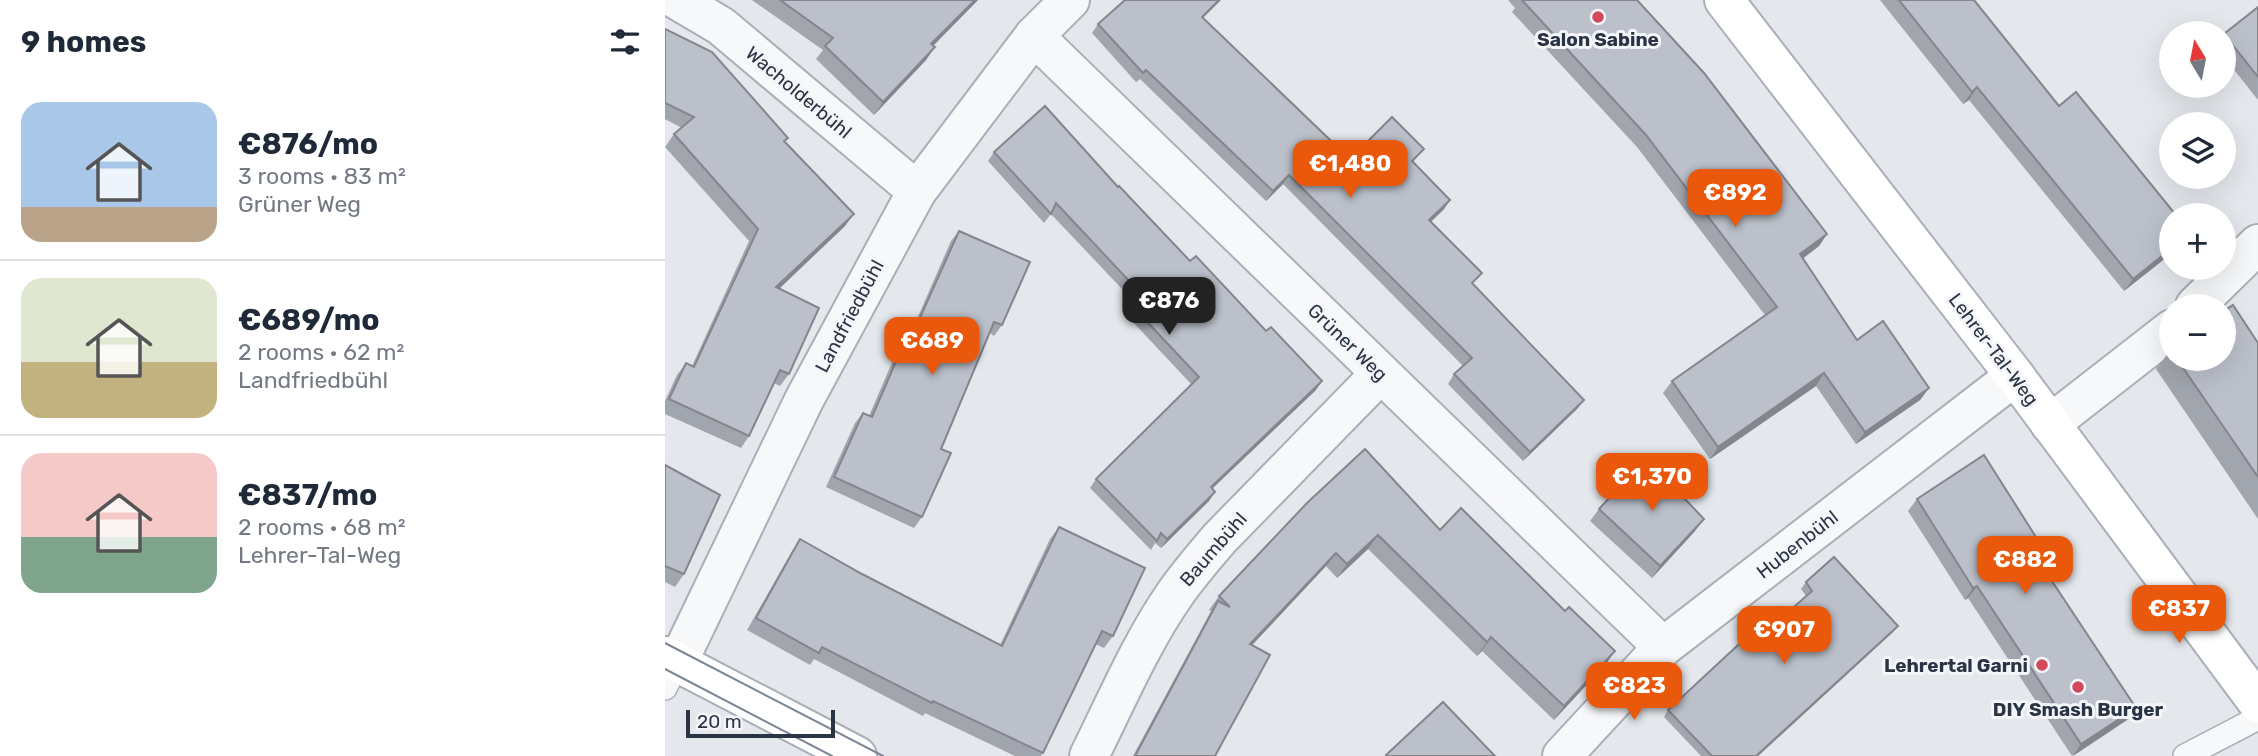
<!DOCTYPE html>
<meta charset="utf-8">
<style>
:root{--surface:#fff;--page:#f2f2f3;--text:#1f2937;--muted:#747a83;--line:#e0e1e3;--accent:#ea580c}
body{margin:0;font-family:Rubik,sans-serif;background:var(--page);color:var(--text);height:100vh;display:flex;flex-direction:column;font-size:26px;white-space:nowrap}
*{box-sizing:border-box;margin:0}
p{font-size:23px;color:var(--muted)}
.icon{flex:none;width:38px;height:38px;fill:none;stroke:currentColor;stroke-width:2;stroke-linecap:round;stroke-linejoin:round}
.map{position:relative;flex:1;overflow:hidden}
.details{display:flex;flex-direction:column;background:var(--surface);width:665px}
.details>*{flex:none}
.needle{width:46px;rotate:350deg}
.tools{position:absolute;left:1494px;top:21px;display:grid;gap:14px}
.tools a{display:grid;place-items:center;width:77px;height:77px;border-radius:50%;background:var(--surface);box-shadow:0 7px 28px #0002;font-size:35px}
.scale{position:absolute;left:21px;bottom:18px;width:149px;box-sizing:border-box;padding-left:7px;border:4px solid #2b3445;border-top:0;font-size:19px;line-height:24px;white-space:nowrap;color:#2b3445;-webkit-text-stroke:5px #f4f6f9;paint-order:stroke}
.price{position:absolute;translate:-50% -60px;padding:0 16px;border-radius:14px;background:var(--accent);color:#fff;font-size:23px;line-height:46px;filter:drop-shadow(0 2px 4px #0008)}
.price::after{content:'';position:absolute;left:50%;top:42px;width:21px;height:16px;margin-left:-10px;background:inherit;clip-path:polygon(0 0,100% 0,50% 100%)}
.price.selected{background:#222;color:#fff}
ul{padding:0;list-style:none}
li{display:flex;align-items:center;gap:21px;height:175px;padding:0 21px}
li+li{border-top:2px solid var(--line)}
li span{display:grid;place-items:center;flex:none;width:196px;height:140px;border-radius:21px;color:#555}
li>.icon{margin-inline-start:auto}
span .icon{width:84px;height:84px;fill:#fffc;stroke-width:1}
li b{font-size:30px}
h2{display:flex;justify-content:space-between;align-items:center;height:84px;padding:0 21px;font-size:30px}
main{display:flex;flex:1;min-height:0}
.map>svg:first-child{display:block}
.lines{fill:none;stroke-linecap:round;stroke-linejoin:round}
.lane-casing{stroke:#a9aeb7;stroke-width:26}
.street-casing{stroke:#a9aeb7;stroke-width:42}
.secondary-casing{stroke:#a9aeb7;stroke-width:42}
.lane{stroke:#f7f8fa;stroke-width:23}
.street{stroke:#f7f8fa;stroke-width:38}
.secondary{stroke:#fff;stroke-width:38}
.tram{stroke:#7d8696;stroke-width:2}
.wall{fill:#a1a5ae}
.shaded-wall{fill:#83868d}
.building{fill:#bbc0ca;stroke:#83868d;stroke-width:2}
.poi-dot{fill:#d1495b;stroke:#f4f6f9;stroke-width:2.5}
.labels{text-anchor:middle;stroke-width:6;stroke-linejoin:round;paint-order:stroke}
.poi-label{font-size:19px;font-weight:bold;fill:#2b3445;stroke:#f4f6f9}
.street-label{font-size:19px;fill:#2b3445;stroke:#f4f6f9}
</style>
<main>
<section class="details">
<h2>9 homes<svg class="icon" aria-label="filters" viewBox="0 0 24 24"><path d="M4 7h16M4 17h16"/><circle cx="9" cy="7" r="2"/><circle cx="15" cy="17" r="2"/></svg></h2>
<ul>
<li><span style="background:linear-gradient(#a9c7e8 75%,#b9a48a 0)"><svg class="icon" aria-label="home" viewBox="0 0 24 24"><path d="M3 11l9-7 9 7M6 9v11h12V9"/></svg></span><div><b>€876/mo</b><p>3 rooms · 83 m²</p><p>Grüner Weg</p></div></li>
<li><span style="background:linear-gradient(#dfe7d0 60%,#c2b280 0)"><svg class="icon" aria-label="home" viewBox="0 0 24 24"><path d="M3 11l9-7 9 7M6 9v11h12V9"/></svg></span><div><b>€689/mo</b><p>2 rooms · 62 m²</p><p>Landfriedbühl</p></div></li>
<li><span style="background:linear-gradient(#f6c9c9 60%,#7fa58c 0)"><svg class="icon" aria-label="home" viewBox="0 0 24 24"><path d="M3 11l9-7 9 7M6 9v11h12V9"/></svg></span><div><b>€837/mo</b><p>2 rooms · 68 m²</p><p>Lehrer-Tal-Weg</p></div></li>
</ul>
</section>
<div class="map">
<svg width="1593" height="756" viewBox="0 0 1593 756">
<rect width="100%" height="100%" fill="#e4e7ec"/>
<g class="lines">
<defs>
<g id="lane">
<polyline points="0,688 13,662"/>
<polyline points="1520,756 1593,718"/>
</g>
<g id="street">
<polyline points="12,0 56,26 252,191"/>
<polyline points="369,36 998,647"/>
<polyline points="1530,306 1593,244"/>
<polyline points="1385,424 1507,329"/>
<polyline points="13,662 139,400 252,191 369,36 405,0"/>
<path d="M424,756c26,-52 53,-115 86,-162 14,-20 29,-37 44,-55l161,-165"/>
<polyline points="897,756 998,647 1350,376"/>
</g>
<g id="secondary">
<polyline points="1059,0 1350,376 1593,703"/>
<polyline points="0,656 192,756"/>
</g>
</defs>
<use href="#lane" class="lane-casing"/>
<use href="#street" class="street-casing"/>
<use href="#secondary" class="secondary-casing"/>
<use href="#lane" class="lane"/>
<use href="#street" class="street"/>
<use href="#secondary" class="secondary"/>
<g class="tram">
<polyline points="0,643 218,756"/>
<polyline points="0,669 167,756"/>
</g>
</g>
<g class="wall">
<polygon points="87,0 313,0 268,46 261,60 209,115 151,59 158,50"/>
<polygon points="843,0 972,0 1162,234 1154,246 1138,258 1192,340 1264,388 1255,400 1191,444 1151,386 1045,459 998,393 1007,381 1100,315 972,147 847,12 850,8"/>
<polygon points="1215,0 1309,0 1394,106 1507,215 1507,253 1459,291 1304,100 1298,104"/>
<polygon points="1593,7 1593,100 1559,57 1559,34"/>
<polygon points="538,18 685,159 759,149 748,162 785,200 779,209 766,222 808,284 919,400 912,409 858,461 783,384 789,374 798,366 618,184 601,201 475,79 471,82 427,33 433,24"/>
<polygon points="0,29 120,142 180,226 114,289 124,374 115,386 109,383 84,436 76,448 0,414 0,401 12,375 21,363 27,366 84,241 0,147 9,134 17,128 0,119"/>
<polygon points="329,152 453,187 651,390 547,489 544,501 496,548 490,543 486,550 425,488 431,479 527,385 466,320 475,308 386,214 379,223 323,161"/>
<polygon points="294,231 337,325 329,336 325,333 276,449 257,517 249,528 161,487 190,423 198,413 204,416 238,337 246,327 248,328 286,241"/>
<polygon points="1593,343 1593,519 1491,369 1507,348 1507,359 1559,359"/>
<polygon points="0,465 19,574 10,587 0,582"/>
<polygon points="1252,499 1369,555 1462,720 1407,756 1303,598 1300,600 1243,511"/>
<polygon points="642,503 775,530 900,611 950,651 940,665 889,720 817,651 812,656 703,549 672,578 661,566 587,645 550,756 468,756 546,611 544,610 554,596"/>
<polygon points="934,509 1030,531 987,578 925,521"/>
<polygon points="394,527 448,636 439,648 430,644 376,756 350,756 260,713 258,716 149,659 145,665 82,630 127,551 135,539 197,574 335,645 385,539"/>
<polygon points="1141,582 1228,632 1093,756 1036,756 999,717 1003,710 1141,596 1136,589"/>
</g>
<g class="shaded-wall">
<polygon points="310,0 313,0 257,57 266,44"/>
<polygon points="554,0 556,0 530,26 537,17"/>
<polygon points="270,47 261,60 209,115 218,102"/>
<polygon points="1312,87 1304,100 1298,104 1307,92"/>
<polygon points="624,175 618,184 601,201 608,191"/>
<polygon points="785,200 779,209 757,230 764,220"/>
<polygon points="189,214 180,226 102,300 111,287"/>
<polygon points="1162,234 1154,246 1127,267 1135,254"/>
<polygon points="1507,248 1507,253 1459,291 1468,279"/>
<polygon points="1159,373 1151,386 1045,459 1053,447"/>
<polygon points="657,381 651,390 539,496 546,487"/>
<polygon points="1264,388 1255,400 1191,444 1200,432"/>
<polygon points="919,400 912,409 858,461 865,452"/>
<polygon points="550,492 544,501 496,548 502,539"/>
<polygon points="1039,519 1030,531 987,578 995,566"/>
<polygon points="713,535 703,549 672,578 682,564"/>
<polygon points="1376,545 1367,557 1367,551"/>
<polygon points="671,553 661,566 575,658 585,644"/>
<polygon points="1312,586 1303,598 1300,600 1308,588"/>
<polygon points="1233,626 1228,632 1093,756 1091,756"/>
<polygon points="826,637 817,651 812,656 822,642"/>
<polygon points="950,651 940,665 889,720 899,706"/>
<polygon points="1471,708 1462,720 1408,756 1416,744"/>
</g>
<g class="building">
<polygon points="115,0 310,0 266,44 270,47 218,102 160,46 168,38"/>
<polygon points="460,0 554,0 537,17 685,159 727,117 759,149 747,161 785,200 764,220 817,273 807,283 919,400 865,452 789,374 807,358 624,175 608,191 481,70 478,73 433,24"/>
<polygon points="857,0 972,0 1039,73 1162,234 1135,254 1192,340 1218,321 1264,388 1200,432 1159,373 1053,447 1007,381 1112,307 981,135"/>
<polygon points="1234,0 1309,0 1394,106 1411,92 1511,215 1507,215 1507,248 1468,279 1312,87 1307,92"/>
<polygon points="1593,7 1593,77 1559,34"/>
<polygon points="0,29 47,52 123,138 119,141 189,214 111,287 154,308 124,374 115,370 84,436 4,399 21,363 29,367 93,229 9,134 29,117 0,103"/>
<polygon points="380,106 453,187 454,186 525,261 531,256 601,331 606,327 657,381 546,487 550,492 502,539 496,533 492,541 431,479 534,377 472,311 483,301 391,203 386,214 329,152"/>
<polygon points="294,231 365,262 337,325 329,322 276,449 286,453 257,517 169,477 198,413 207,417 246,327 250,329"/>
<polygon points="1568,305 1593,343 1593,477 1512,359 1559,359 1559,311"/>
<polygon points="700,449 775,530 796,508 900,611 904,607 950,651 899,706 826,637 822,642 713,535 682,564 671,553 585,644 605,655 550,756 470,756 553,601 565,607 554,596 642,503"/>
<polygon points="1319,455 1376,545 1367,551 1471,708 1416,744 1312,586 1308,588 1252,499"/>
<polygon points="981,458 1039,519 995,566 934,509"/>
<polygon points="0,465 55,495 19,574 0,566"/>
<polygon points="394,527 480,568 448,636 437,631 378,753 268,701 267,703 157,647 154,653 91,618 135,539 197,574 337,646"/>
<polygon points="1169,557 1233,626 1091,756 1047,756 1003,710 1114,607 1121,614 1147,591 1141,582"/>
<polygon points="778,702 830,756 722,756 721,755"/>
</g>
<g class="poi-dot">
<circle cx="933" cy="17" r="7"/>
<circle cx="1377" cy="665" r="7"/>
<circle cx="1413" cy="687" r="7"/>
</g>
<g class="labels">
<g class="poi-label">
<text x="933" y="46">Salon Sabine</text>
<text x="1363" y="672" text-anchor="end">Lehrertal Garni</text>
<text x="1413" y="716">DIY Smash Burger</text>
</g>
<g class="street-label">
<text transform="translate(134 92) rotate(40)" y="7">Wacholderbühl</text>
<text transform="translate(184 316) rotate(-62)" y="7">Landfriedbühl</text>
<text transform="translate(683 342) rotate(44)" y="7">Grüner Weg</text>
<text transform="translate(1329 349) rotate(53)" y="7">Lehrer-Tal-Weg</text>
<text transform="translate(1132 544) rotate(-38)" y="7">Hubenbühl</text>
<text transform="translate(548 549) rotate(-49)" y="7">Baumbühl</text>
</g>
</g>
</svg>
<div class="tools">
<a><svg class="needle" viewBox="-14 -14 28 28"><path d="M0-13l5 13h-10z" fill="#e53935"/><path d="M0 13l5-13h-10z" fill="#747a83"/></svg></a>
<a><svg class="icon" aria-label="layers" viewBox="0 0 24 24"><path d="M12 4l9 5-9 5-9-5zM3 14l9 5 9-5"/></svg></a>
<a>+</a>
<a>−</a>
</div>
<div class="scale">20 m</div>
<b class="price" style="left:685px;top:200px">€1,480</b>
<b class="price" style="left:1070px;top:229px">€892</b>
<b class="price selected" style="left:504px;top:337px">€876</b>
<b class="price" style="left:267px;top:377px">€689</b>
<b class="price" style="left:987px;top:513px">€1,370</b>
<b class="price" style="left:1360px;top:596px">€882</b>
<b class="price" style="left:1514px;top:645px">€837</b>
<b class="price" style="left:1119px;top:666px">€907</b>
<b class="price" style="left:969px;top:722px">€823</b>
</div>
</main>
